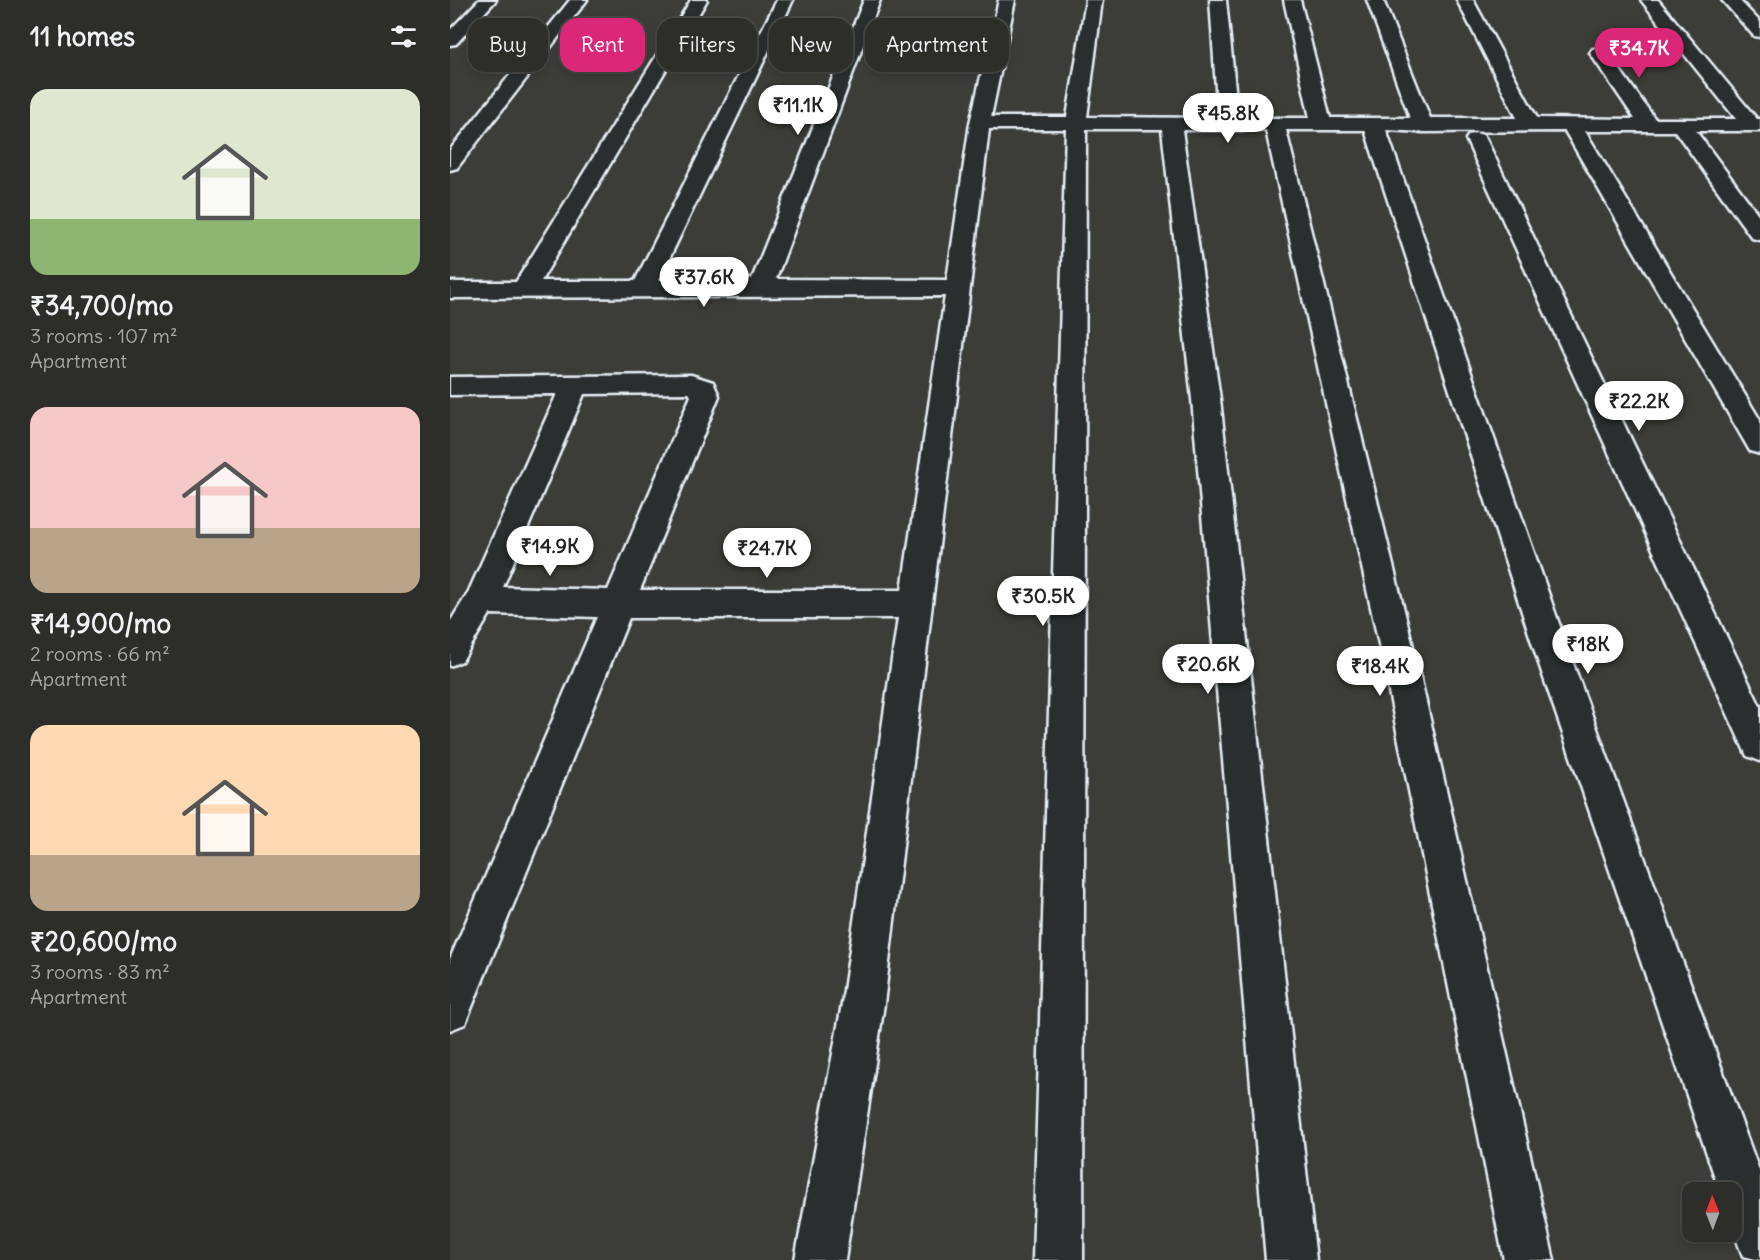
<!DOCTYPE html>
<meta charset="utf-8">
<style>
:root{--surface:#2d2d2a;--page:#393936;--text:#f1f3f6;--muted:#a7a8a8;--line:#484947;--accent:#db2777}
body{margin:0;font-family:Delius,sans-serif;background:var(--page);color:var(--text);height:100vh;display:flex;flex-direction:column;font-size:22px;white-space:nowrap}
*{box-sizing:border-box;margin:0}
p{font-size:20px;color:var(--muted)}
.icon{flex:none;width:33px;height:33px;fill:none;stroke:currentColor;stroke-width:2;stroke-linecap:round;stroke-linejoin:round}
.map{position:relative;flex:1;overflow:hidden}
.details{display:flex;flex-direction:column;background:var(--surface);width:450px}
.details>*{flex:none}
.top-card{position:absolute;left:18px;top:18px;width:570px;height:54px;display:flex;gap:12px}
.needle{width:39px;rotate:359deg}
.controls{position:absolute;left:1232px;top:1182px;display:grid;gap:12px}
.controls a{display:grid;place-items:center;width:60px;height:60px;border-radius:12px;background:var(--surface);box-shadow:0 3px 9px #0003,0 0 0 2px var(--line);font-size:30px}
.price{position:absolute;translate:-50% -51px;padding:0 14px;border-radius:21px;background:#fff;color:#222;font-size:20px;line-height:39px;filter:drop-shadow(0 2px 3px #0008)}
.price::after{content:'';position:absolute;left:50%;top:36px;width:18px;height:14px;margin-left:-9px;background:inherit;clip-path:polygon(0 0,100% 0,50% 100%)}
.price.selected{background:var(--accent);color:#fff}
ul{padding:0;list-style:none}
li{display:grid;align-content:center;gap:12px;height:318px;padding:0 30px}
li span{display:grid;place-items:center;height:186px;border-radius:18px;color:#555}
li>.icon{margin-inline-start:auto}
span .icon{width:108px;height:108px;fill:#fffc;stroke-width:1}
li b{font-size:26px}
h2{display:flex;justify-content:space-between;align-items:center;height:72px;padding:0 30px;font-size:26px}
.tag{padding:0 21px;border-radius:18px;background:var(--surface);box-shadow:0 3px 9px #0003,0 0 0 2px var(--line);font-size:21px;line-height:54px}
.tag.selected{background:var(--accent);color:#fff}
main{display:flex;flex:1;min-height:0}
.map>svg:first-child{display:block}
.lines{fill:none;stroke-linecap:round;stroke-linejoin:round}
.minor-casing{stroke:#e8f1f8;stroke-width:5}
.minor{fill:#2a2d2e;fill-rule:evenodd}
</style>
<main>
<section class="details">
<h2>11 homes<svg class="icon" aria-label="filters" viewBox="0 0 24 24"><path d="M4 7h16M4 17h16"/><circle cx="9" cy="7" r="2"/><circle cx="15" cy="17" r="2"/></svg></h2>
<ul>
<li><span style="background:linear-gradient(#dfe7d0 70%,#8fb573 0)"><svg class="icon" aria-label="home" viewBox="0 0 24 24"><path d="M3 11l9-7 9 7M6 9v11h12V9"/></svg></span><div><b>₹34,700/mo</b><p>3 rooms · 107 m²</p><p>Apartment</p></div></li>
<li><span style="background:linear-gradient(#f6c9c9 65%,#b9a48a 0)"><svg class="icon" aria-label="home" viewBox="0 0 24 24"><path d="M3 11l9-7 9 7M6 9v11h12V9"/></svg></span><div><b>₹14,900/mo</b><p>2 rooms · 66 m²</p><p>Apartment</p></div></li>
<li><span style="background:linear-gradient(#ffd9b3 70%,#b9a48a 0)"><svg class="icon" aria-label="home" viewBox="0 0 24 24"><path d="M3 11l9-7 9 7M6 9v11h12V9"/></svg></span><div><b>₹20,600/mo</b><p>3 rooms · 83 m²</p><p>Apartment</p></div></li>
</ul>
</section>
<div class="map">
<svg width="1310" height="1260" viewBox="0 0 1310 1260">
<rect width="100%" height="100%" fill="#3c3c38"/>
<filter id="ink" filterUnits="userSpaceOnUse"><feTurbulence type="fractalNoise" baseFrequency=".0167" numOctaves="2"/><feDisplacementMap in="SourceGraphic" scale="12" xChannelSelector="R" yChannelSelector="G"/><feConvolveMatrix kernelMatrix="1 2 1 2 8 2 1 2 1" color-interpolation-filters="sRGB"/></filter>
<g filter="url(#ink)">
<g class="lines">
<defs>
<g id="minor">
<polygon points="29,0 46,0 6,44 0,45 0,30"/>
<polygon points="120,0 137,0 7,168 0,170 0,150"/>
<path d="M241,0h16l-166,281h94l142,-281h16l-134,280 93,-1 112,-279h16l-104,279 171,1 23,-157 29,-123h16l-24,117h76l19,-117h16l-15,117 131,1 -8,-118h16l12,118h72l-26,-118h16l30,118h80l-43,-118h16l47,118h87l-60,-118h16l64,118 98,1 -45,-66 3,-4h12l50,70h81l-95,-119h17l99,119h3v12h-64l64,86v23l-8,-2 -77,-107h-90l175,289v34l-10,-3 -185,-320 -142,1 -37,-2 185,528 189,515v87l-17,-4c-10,-24 -12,-37 -12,-64h-11l-183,-534 -172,-528h-79l132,537 136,593h-50l-120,-593 -118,-537h-84l38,269 96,861h-50l-74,-861 -30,-270h-76l-3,1131h-50l33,-1131h-77l-105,875 -39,256h-50l47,-256 56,-386h-269l-164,406 -15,6v-71l147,-342 -107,-3 -28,47 -12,5v-44l18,-29 89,-199 -107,1v-18l241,-2 22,7 6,14 -79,194h262l43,-294 -495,2v-16h66zM239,393l2,3 -83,194 -105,-3 81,-193z"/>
<polygon points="1272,0 1289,0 1310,22 1310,37 1304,36"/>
<polygon points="1026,133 1033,135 1036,139 1310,706 1310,761 1297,756 1016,139 1019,135"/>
</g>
</defs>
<use href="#minor" class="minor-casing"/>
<use href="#minor" class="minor"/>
</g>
</g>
</svg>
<div class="controls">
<a><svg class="needle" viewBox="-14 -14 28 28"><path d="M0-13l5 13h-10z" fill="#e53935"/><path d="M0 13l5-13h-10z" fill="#a7a8a8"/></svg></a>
</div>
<b class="price selected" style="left:1189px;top:79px">₹34.7K</b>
<b class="price" style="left:348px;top:136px">₹11.1K</b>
<b class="price" style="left:778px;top:144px">₹45.8K</b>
<b class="price" style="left:254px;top:308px">₹37.6K</b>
<b class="price" style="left:1189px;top:432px">₹22.2K</b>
<b class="price" style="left:100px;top:577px">₹14.9K</b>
<b class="price" style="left:317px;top:579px">₹24.7K</b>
<b class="price" style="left:593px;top:627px">₹30.5K</b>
<b class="price" style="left:1138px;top:675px">₹18K</b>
<b class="price" style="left:758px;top:695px">₹20.6K</b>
<b class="price" style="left:930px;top:697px">₹18.4K</b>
<div class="top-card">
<a class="tag">Buy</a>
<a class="tag selected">Rent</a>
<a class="tag">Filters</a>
<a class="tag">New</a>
<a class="tag">Apartment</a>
</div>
</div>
</main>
